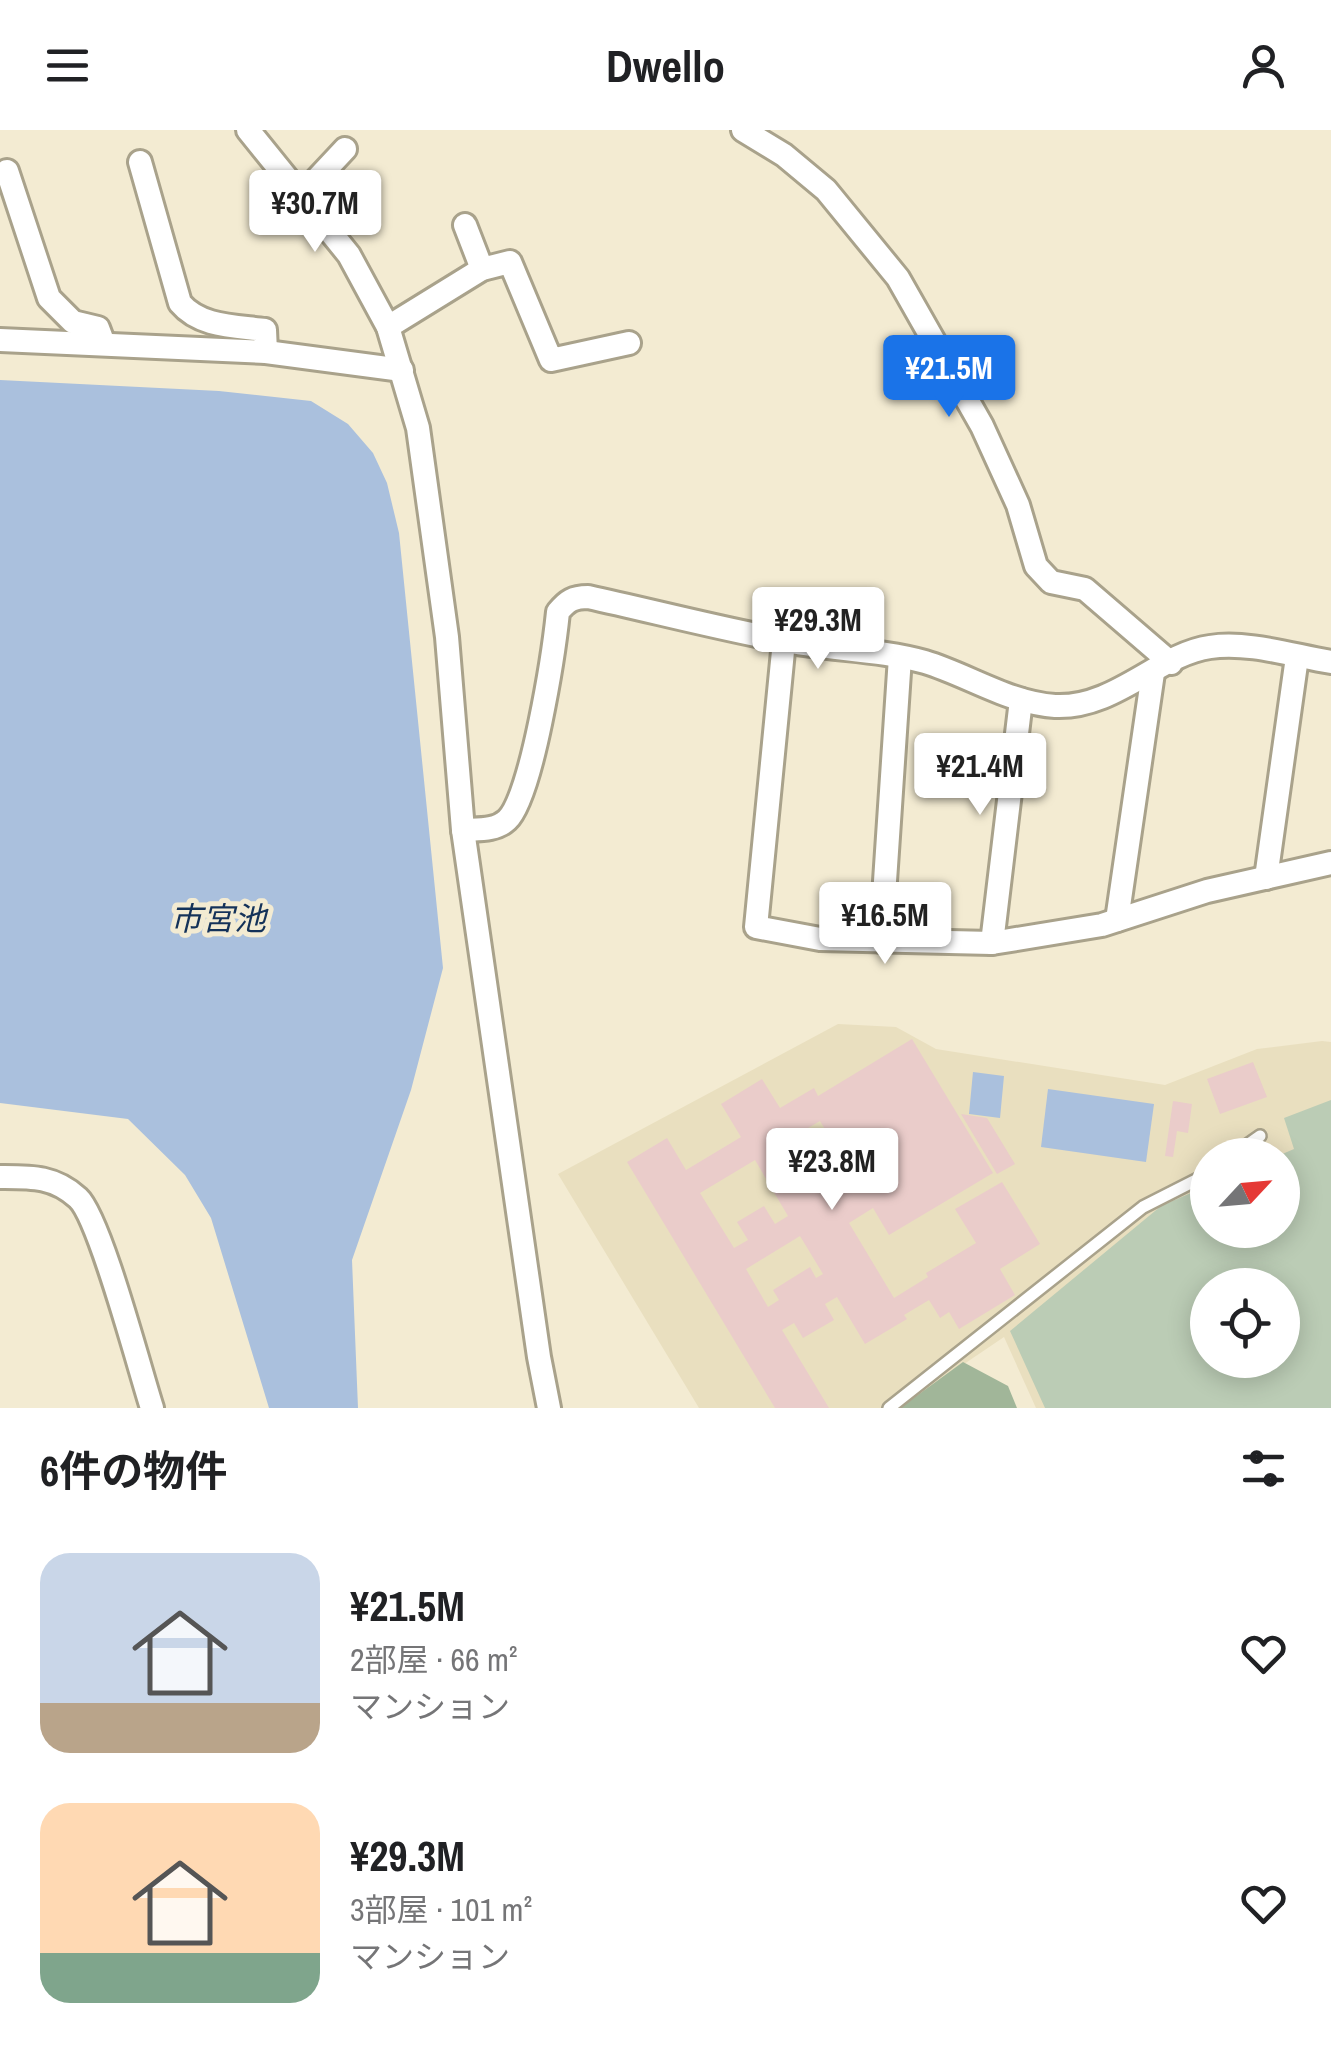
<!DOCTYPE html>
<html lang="ja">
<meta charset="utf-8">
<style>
:root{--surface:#fff;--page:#f2f2f2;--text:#202124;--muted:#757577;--accent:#1a73e8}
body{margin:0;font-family:"Archivo Narrow","Noto Sans JP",sans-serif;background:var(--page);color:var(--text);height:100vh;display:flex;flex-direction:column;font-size:38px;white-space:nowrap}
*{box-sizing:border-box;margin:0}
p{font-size:32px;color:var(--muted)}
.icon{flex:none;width:55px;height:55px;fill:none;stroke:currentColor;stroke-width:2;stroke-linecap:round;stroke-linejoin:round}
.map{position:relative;height:1278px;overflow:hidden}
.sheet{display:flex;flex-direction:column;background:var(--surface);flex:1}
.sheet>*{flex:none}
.needle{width:65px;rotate:64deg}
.tools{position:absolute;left:1190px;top:1008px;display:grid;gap:20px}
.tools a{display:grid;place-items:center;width:110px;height:110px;border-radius:50%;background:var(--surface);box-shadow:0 5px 25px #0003;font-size:50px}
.price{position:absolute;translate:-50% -85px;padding:0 22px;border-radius:10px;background:#fff;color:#222;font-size:32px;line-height:65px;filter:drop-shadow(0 2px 5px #0008)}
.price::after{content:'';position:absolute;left:50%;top:60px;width:30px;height:22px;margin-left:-15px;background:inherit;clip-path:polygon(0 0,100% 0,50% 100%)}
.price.selected{background:var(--accent);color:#fff}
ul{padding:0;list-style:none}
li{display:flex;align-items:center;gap:30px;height:250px;padding:0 40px}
li span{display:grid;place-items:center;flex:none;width:280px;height:200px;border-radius:30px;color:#555}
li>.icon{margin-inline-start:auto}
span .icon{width:120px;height:120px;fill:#fffc;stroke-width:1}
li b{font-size:42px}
h2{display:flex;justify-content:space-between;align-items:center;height:120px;padding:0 40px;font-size:42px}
header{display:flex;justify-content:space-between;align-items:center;height:130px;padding:0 40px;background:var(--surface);font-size:45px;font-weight:800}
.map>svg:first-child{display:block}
.built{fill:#e9dfbf;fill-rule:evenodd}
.green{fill:#bbccb5;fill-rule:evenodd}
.forest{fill:#a1b699}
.water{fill:#aac0dd}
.building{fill:#eaccca;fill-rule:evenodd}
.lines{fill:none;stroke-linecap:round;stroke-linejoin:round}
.service-casing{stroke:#a9a28b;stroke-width:16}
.minor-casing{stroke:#a9a28b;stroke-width:28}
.service{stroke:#fff;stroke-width:11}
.minor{stroke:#fff;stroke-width:22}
.labels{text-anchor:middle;stroke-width:10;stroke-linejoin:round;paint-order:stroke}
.water-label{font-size:32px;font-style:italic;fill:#143259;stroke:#f3ebd2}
</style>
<header><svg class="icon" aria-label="menu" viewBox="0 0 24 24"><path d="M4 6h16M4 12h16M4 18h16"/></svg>Dwello<svg class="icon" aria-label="person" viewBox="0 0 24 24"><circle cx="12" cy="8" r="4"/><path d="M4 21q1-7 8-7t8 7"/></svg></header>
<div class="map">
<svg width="1331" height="1278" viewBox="0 0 1331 1278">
<rect width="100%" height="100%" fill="#f3ebd2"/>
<path class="built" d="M838,894l58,3 40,22 229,36 92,-36 65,-8 9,1v366h-295l-32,-71 -105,71h-200l-141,-234zM1208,1025h74v75h-74zM1208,1155h74v75h-74z"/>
<path class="green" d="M1331,970v308h-286l-35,-77 151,-125 46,-20 1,44h74l-2,-75 14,-6 -10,-31zM1208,1155h74v75h-74z"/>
<polygon class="forest" points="963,1232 1008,1256 1017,1278 900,1278"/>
<g class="water">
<polygon points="0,250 219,261 311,271 348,294 373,323 387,353 399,403 443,838 411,960 352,1130 358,1278 269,1278 211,1088 185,1045 128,989 0,973"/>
<polygon points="973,942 1004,946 1000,988 969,984"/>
<polygon points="1048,959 1154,974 1146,1032 1041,1017"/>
</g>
<g class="building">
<path d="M912,909l81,134 -104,62 -16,-27 -24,15 45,75 34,-21 -2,-4 50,-30 -21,-34 47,-27 38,62 -40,25 15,26 -56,34 -10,-17 -9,6 -11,-18 -25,15 3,4 -42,25 -28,-47 -12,7 9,16 -31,18 -9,-15 -12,7 47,78h-54l-148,-246 40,-24 19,32 55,-33 -20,-33 41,-25 18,29 34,-20 4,8zM820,991l33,54 -24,14 -33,-54zM755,1030l33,56 -13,8 -11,-18 -27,16 11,18 -14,8 -34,-55zM800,1106l23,38 -7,4 -6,-11 -37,23 6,10 -11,7 -22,-38z"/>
<polygon points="1253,932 1267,967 1220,984 1207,949"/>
<polygon points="1173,971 1192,974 1188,1003 1177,1001 1173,1027 1165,1026"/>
<polygon points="961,984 987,988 1015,1034 997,1044"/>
</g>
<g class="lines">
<defs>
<g id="service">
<polyline points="1233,1025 1260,1006"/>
<polyline points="889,1278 1143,1077 1208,1044"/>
</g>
<g id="minor">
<polyline points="248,0 349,125 388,197 418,298 447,507 463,700 539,1227 549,1278"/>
<polyline points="743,0 784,25 826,60 898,148 982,296 1018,375 1036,436 1051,452 1085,459 1171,533"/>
<path d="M140,32l40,141c20,24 55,23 85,27l1,22"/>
<polyline points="7,41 49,168 73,192 98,198 104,214"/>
<polyline points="301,66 345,19"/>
<polyline points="465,95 482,139"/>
<polyline points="388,197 482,139 510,132 551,230 629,213"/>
<polyline points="0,210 266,222 402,240"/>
<polyline points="784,511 756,797 820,809 992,813 1102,795 1207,761 1331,733"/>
<path d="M463,700c15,-1 32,1 44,-10 25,-23 47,-169 51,-208 9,-11 15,-15 30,-15 64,14 129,31 193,43 47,10 98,9 144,22 43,13 84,41 130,44 60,3 104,-52 155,-59 38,-6 84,9 121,15"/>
<polyline points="1266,748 1297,527"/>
<polyline points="1117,790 1153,543"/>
<polyline points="881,811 900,527"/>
<polyline points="992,813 1021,570"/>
<path d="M0,1047c31,0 54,-1 78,21 22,20 62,173 74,210"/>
</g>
</defs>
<use href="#service" class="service-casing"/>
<use href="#minor" class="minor-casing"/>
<use href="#service" class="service"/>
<use href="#minor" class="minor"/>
</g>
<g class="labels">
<g class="water-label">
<text x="218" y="800">市宮池</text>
</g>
</g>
</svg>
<div class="tools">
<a><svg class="needle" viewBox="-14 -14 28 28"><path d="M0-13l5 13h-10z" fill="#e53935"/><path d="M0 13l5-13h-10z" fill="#757577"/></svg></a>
<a><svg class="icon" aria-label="locate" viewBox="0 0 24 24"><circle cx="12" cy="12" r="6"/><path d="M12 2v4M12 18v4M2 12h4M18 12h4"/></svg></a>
</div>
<b class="price" style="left:315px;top:125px">¥30.7M</b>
<b class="price selected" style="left:949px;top:290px">¥21.5M</b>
<b class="price" style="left:818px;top:542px">¥29.3M</b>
<b class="price" style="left:980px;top:688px">¥21.4M</b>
<b class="price" style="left:885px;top:837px">¥16.5M</b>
<b class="price" style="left:832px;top:1083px">¥23.8M</b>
</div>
<section class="sheet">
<h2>6件の物件<svg class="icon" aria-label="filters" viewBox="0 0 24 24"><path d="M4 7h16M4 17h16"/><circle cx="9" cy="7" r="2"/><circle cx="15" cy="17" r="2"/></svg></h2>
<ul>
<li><span style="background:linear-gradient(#c9d6e8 75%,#b9a48a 0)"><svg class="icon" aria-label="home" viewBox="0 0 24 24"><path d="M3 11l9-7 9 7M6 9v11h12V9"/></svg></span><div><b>¥21.5M</b><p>2部屋 · 66 m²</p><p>マンション</p></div><svg class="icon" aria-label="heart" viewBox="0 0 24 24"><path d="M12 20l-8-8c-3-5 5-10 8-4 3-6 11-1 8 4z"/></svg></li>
<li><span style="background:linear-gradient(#ffd9b3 75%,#7fa58c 0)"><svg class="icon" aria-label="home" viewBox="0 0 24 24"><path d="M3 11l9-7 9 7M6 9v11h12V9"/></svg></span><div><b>¥29.3M</b><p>3部屋 · 101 m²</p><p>マンション</p></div><svg class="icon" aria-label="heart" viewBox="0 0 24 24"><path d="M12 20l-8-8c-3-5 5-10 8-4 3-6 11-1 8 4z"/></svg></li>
</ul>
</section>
